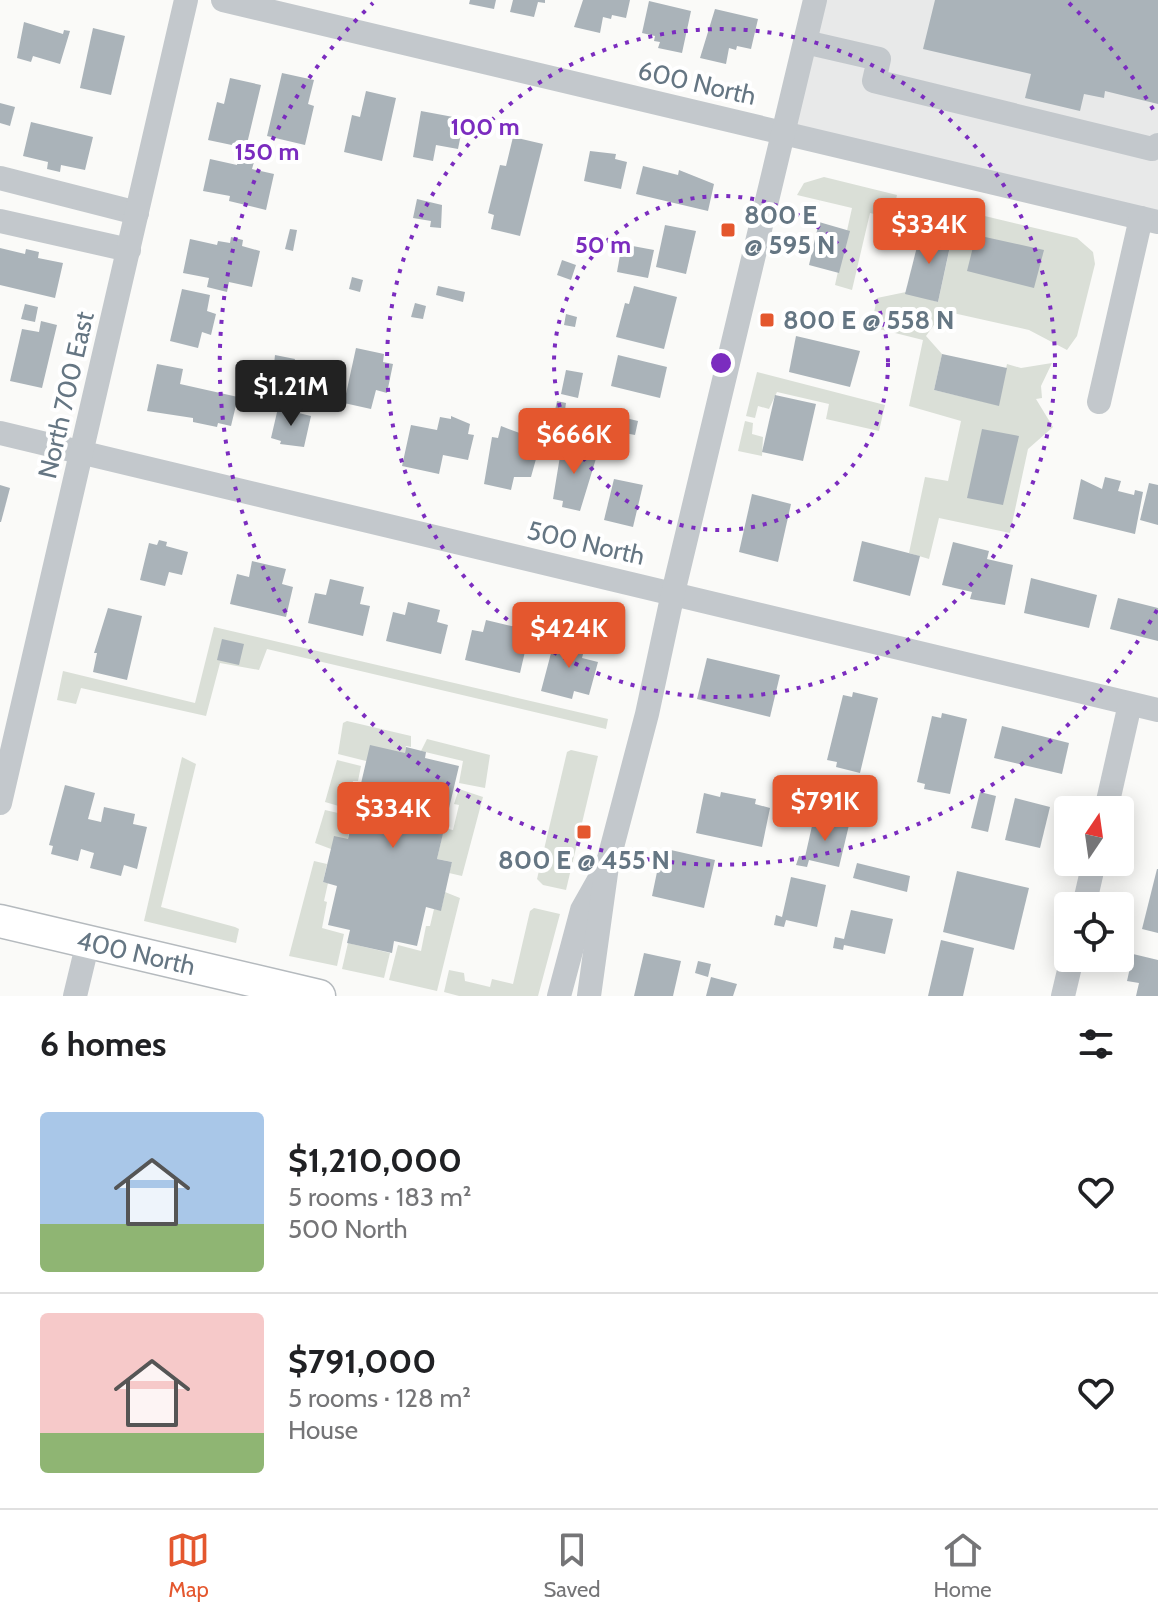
<!DOCTYPE html>
<meta charset="utf-8">
<style>
:root{--surface:#fff;--page:#f6f6f6;--text:#202124;--muted:#757577;--line:#e0e0e0;--accent:#e4572e}
body{margin:0;font-family:Cabin,sans-serif;background:var(--page);color:var(--text);height:100vh;display:flex;flex-direction:column;font-size:30px;white-space:nowrap}
*{box-sizing:border-box;margin:0}
p{font-size:26px;color:var(--muted)}
.icon{flex:none;width:44px;height:44px;fill:none;stroke:currentColor;stroke-width:2;stroke-linecap:round;stroke-linejoin:round}
.map{position:relative;height:996px;overflow:hidden}
.side{display:flex;flex-direction:column;background:var(--surface);flex:1}
.side>*{flex:none}
.needle{width:52px;rotate:13deg}
.fabs{position:absolute;left:1054px;top:796px;display:grid;gap:16px}
.fabs a{display:grid;place-items:center;width:80px;height:80px;border-radius:8px;background:var(--surface);box-shadow:0 4px 20px #0003;font-size:40px}
.price{position:absolute;translate:-50% -68px;padding:0 18px;border-radius:8px;background:var(--accent);color:#fff;font-size:26px;line-height:52px;filter:drop-shadow(0 2px 4px #0008)}
.price::after{content:'';position:absolute;left:50%;top:48px;width:24px;height:18px;margin-left:-12px;background:inherit;clip-path:polygon(0 0,100% 0,50% 100%)}
.price.current{background:#222;color:#fff}
ul{padding:0;list-style:none}
li{display:flex;align-items:center;gap:24px;height:200px;padding:0 40px}
li+li{border-top:2px solid var(--line)}
li span{display:grid;place-items:center;flex:none;width:224px;height:160px;border-radius:8px;color:#555}
li>.icon{margin-inline-start:auto}
span .icon{width:96px;height:96px;fill:#fffc;stroke-width:1}
li b{font-size:34px}
h2{display:flex;justify-content:space-between;align-items:center;height:96px;padding:0 40px;font-size:34px}
.tab-bar{display:flex;justify-content:space-around;align-items:center;height:112px;border-top:2px solid var(--line);background:var(--surface);font-size:22px;color:var(--muted)}
.tab-bar a{display:grid;justify-items:center;gap:4px}
.tab-bar .current{color:var(--accent)}
.map>svg:first-child{display:block}
.built{fill:#e8e9e9}
.green{fill:#dadfd7}
.building{fill:#aab3b9}
.lines{fill:none;stroke-linecap:round;stroke-linejoin:round}
.major-casing{stroke:#b5babe;stroke-width:35}
.minor{stroke:#c3c8cc;stroke-width:24}
.major{stroke:#fff;stroke-width:32}
.ring{fill:none;stroke:#7b2cbf;stroke-width:4;stroke-dasharray:4 8}
.poi-dot{fill:#e4572e;stroke:#fff;stroke-width:3}
.labels{text-anchor:middle;stroke-width:8;stroke-linejoin:round;paint-order:stroke}
.street-label{font-size:26px;fill:#657683;stroke:#fff}
.poi-label{font-size:26px;font-weight:bold;fill:#657683;stroke:#fff;text-anchor:start}
.centre{fill:#7b2cbf;stroke:#fff;stroke-width:4}
.ring-label{font-size:24px;text-anchor:middle;font-weight:bold;fill:#7b2cbf;stroke:#fff;stroke-width:8;stroke-linejoin:round;paint-order:stroke}
</style>
<div class="map">
<svg width="1158" height="996" viewBox="0 0 1158 996">
<rect width="100%" height="100%" fill="#fafaf8"/>
<polygon class="built" points="815,0 1158,0 1158,222 783,132"/>
<g class="green">
<polygon points="824,177 897,195 892,218 870,213 852,290 835,285 852,208 797,195 804,183"/>
<polygon points="914,199 1077,238 1093,252 1095,264 1077,336 1067,350 1029,330 944,311 926,336 942,354 934,390 998,405 1007,364 1021,368 1052,363 1041,386 1042,398 1036,399 1053,427 1028,449 1010,533 939,518 929,559 909,553 925,477 948,481 961,421 909,406 923,340 871,327 877,298 906,292 938,302 952,238 921,231 909,221"/>
<polygon points="757,372 885,405 879,431 826,419 829,404 777,392 769,409 758,406 755,418 746,416"/>
<polygon points="745,421 753,423 752,434 763,437 762,456 738,451"/>
<polygon points="214,627 608,719 606,729 267,649 259,670 220,663 206,716 81,688 76,704 57,700 63,671 195,703"/>
<polygon points="347,721 411,736 411,747 406,746 405,753 366,761 338,754 343,723"/>
<polygon points="427,739 490,755 485,788 459,783 463,761 421,751"/>
<polygon points="571,750 598,756 566,890 543,885 537,879 567,752"/>
<polygon points="182,757 196,764 161,907 235,927 239,929 236,943 144,921"/>
<polygon points="337,760 361,766 358,781 353,781 349,809 325,802"/>
<polygon points="459,789 483,797 462,876 449,873 452,862 437,859 444,828 453,830 459,805 454,804"/>
<polygon points="325,810 351,816 348,839 331,849 315,843"/>
<polygon points="314,861 327,864 323,882 328,883 324,901 327,902 322,928 344,934 337,966 289,956"/>
<polygon points="445,892 460,898 437,991 389,980 398,945 421,951 426,926 430,926 434,909 441,910"/>
<polygon points="534,908 560,914 538,996 459,996 444,992 449,970 464,973 465,981 490,987 492,979 513,984 530,911"/>
<polygon points="348,943 390,953 384,978 342,969"/>
</g>
<g class="building">
<polygon points="470,0 496,0 494,9 469,4"/>
<polygon points="513,0 545,0 545,3 538,2 534,17 510,12"/>
<polygon points="583,0 630,0 626,18 612,15 611,19 603,17 600,33 574,27"/>
<polygon points="935,0 1158,0 1158,104 1105,91 1104,98 1084,94 1080,111 1025,98 1031,74 923,49"/>
<polygon points="649,1 691,11 682,53 658,48 660,42 654,41 655,36 642,33"/>
<polygon points="715,9 758,19 751,49 737,46 736,50 729,48 726,64 700,58"/>
<polygon points="24,22 63,34 64,30 70,31 60,64 33,56 31,62 17,58"/>
<polygon points="93,28 125,36 111,95 80,88"/>
<polygon points="282,73 314,80 308,104 314,106 305,145 267,136"/>
<polygon points="230,78 261,85 246,148 208,140 217,102 224,104"/>
<polygon points="366,91 396,98 382,161 344,152 352,115 360,117"/>
<polygon points="0,103 15,107 10,126 0,123"/>
<polygon points="421,111 464,119 458,149 436,145 433,161 413,157"/>
<polygon points="31,122 93,137 85,170 61,165 60,172 47,169 48,162 23,156"/>
<polygon points="513,137 543,144 520,236 491,229 494,215 488,213 500,165 506,166"/>
<polygon points="590,151 616,154 615,159 627,162 621,189 584,181"/>
<polygon points="210,159 237,165 238,159 254,162 252,169 274,174 266,210 229,201 230,196 203,191"/>
<polygon points="643,166 678,175 679,170 714,184 708,211 636,194"/>
<polygon points="417,199 442,205 441,228 430,227 431,221 413,218"/>
<polygon points="819,222 850,231 839,273 809,265"/>
<polygon points="665,225 696,231 686,274 656,267"/>
<polygon points="290,229 297,230 293,251 285,249"/>
<polygon points="921,231 952,237 938,302 905,294"/>
<polygon points="976,235 1044,250 1034,288 967,271"/>
<polygon points="231,237 243,240 242,246 260,251 252,287 229,282 227,292 207,287 209,278 183,273 190,239 217,245 218,241 230,243"/>
<polygon points="622,244 654,250 648,278 617,272"/>
<polygon points="0,248 25,254 26,249 39,252 38,258 63,263 55,298 0,285"/>
<polygon points="562,260 576,265 571,280 557,275"/>
<polygon points="352,277 363,280 360,292 349,289"/>
<polygon points="438,286 465,292 463,302 436,295"/>
<polygon points="634,286 677,297 664,349 616,337 625,303 629,304"/>
<polygon points="182,289 210,295 207,311 216,314 211,335 202,332 198,348 170,341"/>
<polygon points="415,303 426,306 423,319 411,317"/>
<polygon points="25,304 38,307 35,322 21,319"/>
<polygon points="566,314 577,317 575,327 564,325"/>
<polygon points="41,321 57,325 42,388 10,381 22,329 39,332"/>
<polygon points="796,336 860,351 850,387 789,372"/>
<polygon points="356,348 384,354 383,362 393,364 387,393 376,390 371,409 344,403"/>
<polygon points="942,354 1007,368 999,406 934,390"/>
<polygon points="275,355 295,359 293,368 274,364"/>
<polygon points="618,355 667,367 660,398 611,386"/>
<polygon points="157,364 183,369 180,384 238,397 231,426 218,423 217,427 193,422 193,418 147,411"/>
<polygon points="566,370 583,373 578,398 561,394"/>
<polygon points="775,395 816,404 803,461 762,452"/>
<polygon points="557,401 566,403 564,417 554,415"/>
<polygon points="278,408 311,416 304,447 280,444 281,441 271,438"/>
<polygon points="451,416 470,424 468,434 474,435 468,460 443,455 439,474 402,466 411,425 437,430 440,417 451,419"/>
<polygon points="617,416 638,421 635,435 614,431"/>
<polygon points="501,426 525,435 525,456 536,459 531,477 514,477 511,490 484,484 492,437 498,438"/>
<polygon points="982,429 1019,436 1003,505 967,498"/>
<polygon points="562,444 598,452 580,511 562,507 563,501 553,499"/>
<polygon points="1105,477 1121,481 1118,491 1134,495 1135,490 1143,492 1135,534 1073,519 1081,479 1102,489"/>
<polygon points="614,479 643,485 633,527 604,520"/>
<polygon points="1149,483 1158,485 1158,525 1140,520"/>
<polygon points="0,485 10,488 1,522 0,522"/>
<polygon points="752,494 791,504 778,562 739,552"/>
<polygon points="159,540 167,542 166,546 188,552 182,575 169,572 165,586 140,580 149,543 157,545"/>
<polygon points="862,541 920,556 910,596 853,581"/>
<polygon points="953,542 989,551 987,559 1013,565 1005,605 970,599 972,592 942,585"/>
<polygon points="252,561 286,569 282,584 293,587 286,617 230,604 237,574 249,577"/>
<polygon points="1031,578 1097,595 1089,628 1024,613"/>
<polygon points="330,579 364,587 360,604 370,606 363,636 308,623 315,593 326,595"/>
<polygon points="1118,598 1158,608 1158,641 1110,629"/>
<polygon points="408,602 440,610 437,622 448,625 441,654 386,641 393,612 405,615"/>
<polygon points="108,608 142,616 127,680 93,672 97,653 94,653"/>
<polygon points="486,620 520,628 517,641 527,643 520,673 465,660 472,630 483,632"/>
<polygon points="555,638 585,646 582,658 598,662 589,695 574,691 572,699 541,691"/>
<polygon points="222,639 244,644 239,665 217,660"/>
<polygon points="707,658 780,675 770,717 697,699"/>
<polygon points="853,692 878,698 860,773 836,767 837,762 827,760 843,695 852,697"/>
<polygon points="942,713 967,719 950,794 924,789 925,784 917,782 932,716 941,718"/>
<polygon points="1002,726 1069,743 1062,774 994,758"/>
<polygon points="370,745 405,753 406,747 426,752 425,758 459,766 437,859 452,862 441,911 426,907 417,946 394,941 392,953 347,943 350,930 328,925 337,886 323,882 334,836 348,839"/>
<polygon points="65,785 95,793 88,819 101,822 104,807 135,814 133,824 147,827 137,869 124,865 121,876 90,868 94,853 81,849 78,861 51,854 53,846 49,845"/>
<polygon points="721,792 756,799 755,804 770,808 762,847 696,833 704,793 720,797"/>
<polygon points="980,792 996,796 988,832 971,828"/>
<polygon points="1015,798 1050,807 1040,848 1005,840"/>
<polygon points="814,817 849,825 839,867 809,860 807,867 796,865 799,856 805,857"/>
<polygon points="662,848 715,860 704,908 652,896"/>
<polygon points="857,863 910,876 907,892 853,878"/>
<polygon points="1157,869 1158,869 1158,933 1142,929"/>
<polygon points="957,871 1029,888 1014,950 943,932"/>
<polygon points="791,877 826,885 817,927 786,920 784,927 774,925 776,915 782,917"/>
<polygon points="851,910 893,919 885,954 844,945 843,950 833,948 835,937 844,939"/>
<polygon points="941,940 974,948 963,996 928,996"/>
<polygon points="644,953 681,961 673,996 634,996"/>
<polygon points="1133,954 1158,960 1158,996 1136,996 1139,983 1127,981"/>
<polygon points="698,961 711,964 708,977 695,973"/>
<polygon points="711,977 737,984 733,996 706,996"/>
</g>
<g class="lines">
<defs>
<polyline id="major" points="0,921 319,996"/>
</defs>
<use href="#major" class="major-casing"/>
<g class="minor">
<polyline points="223,0 1158,222"/>
<polyline points="805,42 879,59 874,81 1152,149 1158,145"/>
<polyline points="0,178 137,213"/>
<polyline points="0,221 129,250"/>
<polyline points="1099,402 1141,218"/>
<polyline points="0,433 1158,710"/>
<polyline points="0,803 186,0"/>
<polyline points="1106,810 1130,704"/>
<polyline points="1084,906 1094,862"/>
<polyline points="75,996 88,942"/>
<polyline points="559,996 582,910 604,871"/>
<polyline points="589,996 607,866 647,714 673,593 815,0"/>
<polyline points="1063,996 1072,958"/>
</g>
<use href="#major" class="major"/>
</g>
<g class="ring">
<circle cx="721" cy="363" r="167"/>
<circle cx="721" cy="363" r="334"/>
<path d="M1157 610A501 501 0 1 1 373 3M1069 3A501 501 0 0 1 1157 116"/>
</g>
<g class="poi-dot">
<rect x="720" y="222" width="16" height="16" rx="4"/>
<rect x="759" y="312" width="16" height="16" rx="4"/>
<rect x="576" y="824" width="16" height="16" rx="4"/>
</g>
<g class="labels">
<g class="street-label">
<text transform="translate(697 83) rotate(13)" y="9">600 North</text>
<text transform="translate(66 395) rotate(-77)" y="9">North 700 East</text>
<text transform="translate(586 543) rotate(13)" y="9">500 North</text>
<text transform="translate(136 953) rotate(13)" y="9">400 North</text>
</g>
<g class="poi-label">
<text x="744" y="224">800 E<tspan x="744" dy="30">@ 595 N</tspan></text>
<text x="783" y="329">800 E @ 558 N</text>
<text x="584" y="869" text-anchor="middle">800 E @ 455 N</text>
</g>
</g>
<circle cx="721" cy="363" r="12" class="centre"/>
<g class="ring-label">
<text x="485" y="135">100 m</text>
<text x="267" y="160">150 m</text>
<text x="603" y="253">50 m</text>
</g>
</svg>
<div class="fabs">
<a><svg class="needle" viewBox="-14 -14 28 28"><path d="M0-13l5 13h-10z" fill="#e53935"/><path d="M0 13l5-13h-10z" fill="#757577"/></svg></a>
<a><svg class="icon" aria-label="locate" viewBox="0 0 24 24"><circle cx="12" cy="12" r="6"/><path d="M12 2v4M12 18v4M2 12h4M18 12h4"/></svg></a>
</div>
<b class="price" style="left:929px;top:266px">$334K</b>
<b class="price current" style="left:291px;top:428px">$1.21M</b>
<b class="price" style="left:574px;top:476px">$666K</b>
<b class="price" style="left:569px;top:670px">$424K</b>
<b class="price" style="left:825px;top:843px">$791K</b>
<b class="price" style="left:393px;top:850px">$334K</b>
</div>
<section class="side">
<h2>6 homes<svg class="icon" aria-label="filters" viewBox="0 0 24 24"><path d="M4 7h16M4 17h16"/><circle cx="9" cy="7" r="2"/><circle cx="15" cy="17" r="2"/></svg></h2>
<ul>
<li><span style="background:linear-gradient(#a9c7e8 70%,#8fb573 0)"><svg class="icon" aria-label="home" viewBox="0 0 24 24"><path d="M3 11l9-7 9 7M6 9v11h12V9"/></svg></span><div><b>$1,210,000</b><p>5 rooms · 183 m²</p><p>500 North</p></div><svg class="icon" aria-label="heart" viewBox="0 0 24 24"><path d="M12 20l-8-8c-3-5 5-10 8-4 3-6 11-1 8 4z"/></svg></li>
<li><span style="background:linear-gradient(#f6c9c9 75%,#8fb573 0)"><svg class="icon" aria-label="home" viewBox="0 0 24 24"><path d="M3 11l9-7 9 7M6 9v11h12V9"/></svg></span><div><b>$791,000</b><p>5 rooms · 128 m²</p><p>House</p></div><svg class="icon" aria-label="heart" viewBox="0 0 24 24"><path d="M12 20l-8-8c-3-5 5-10 8-4 3-6 11-1 8 4z"/></svg></li>
</ul>
</section>
<nav class="tab-bar">
<a class="current"><svg class="icon" aria-label="map" viewBox="0 0 24 24"><path d="M3 6l6-2 6 2 6-2v14l-6 2-6-2-6 2zM9 4v14M15 6v14"/></svg>Map</a>
<a><svg class="icon" aria-label="saved" viewBox="0 0 24 24"><path d="M7 4h10v16l-5-4-5 4z"/></svg>Saved</a>
<a><svg class="icon" aria-label="home" viewBox="0 0 24 24"><path d="M3 11l9-7 9 7M6 9v11h12V9"/></svg>Home</a>
</nav>
